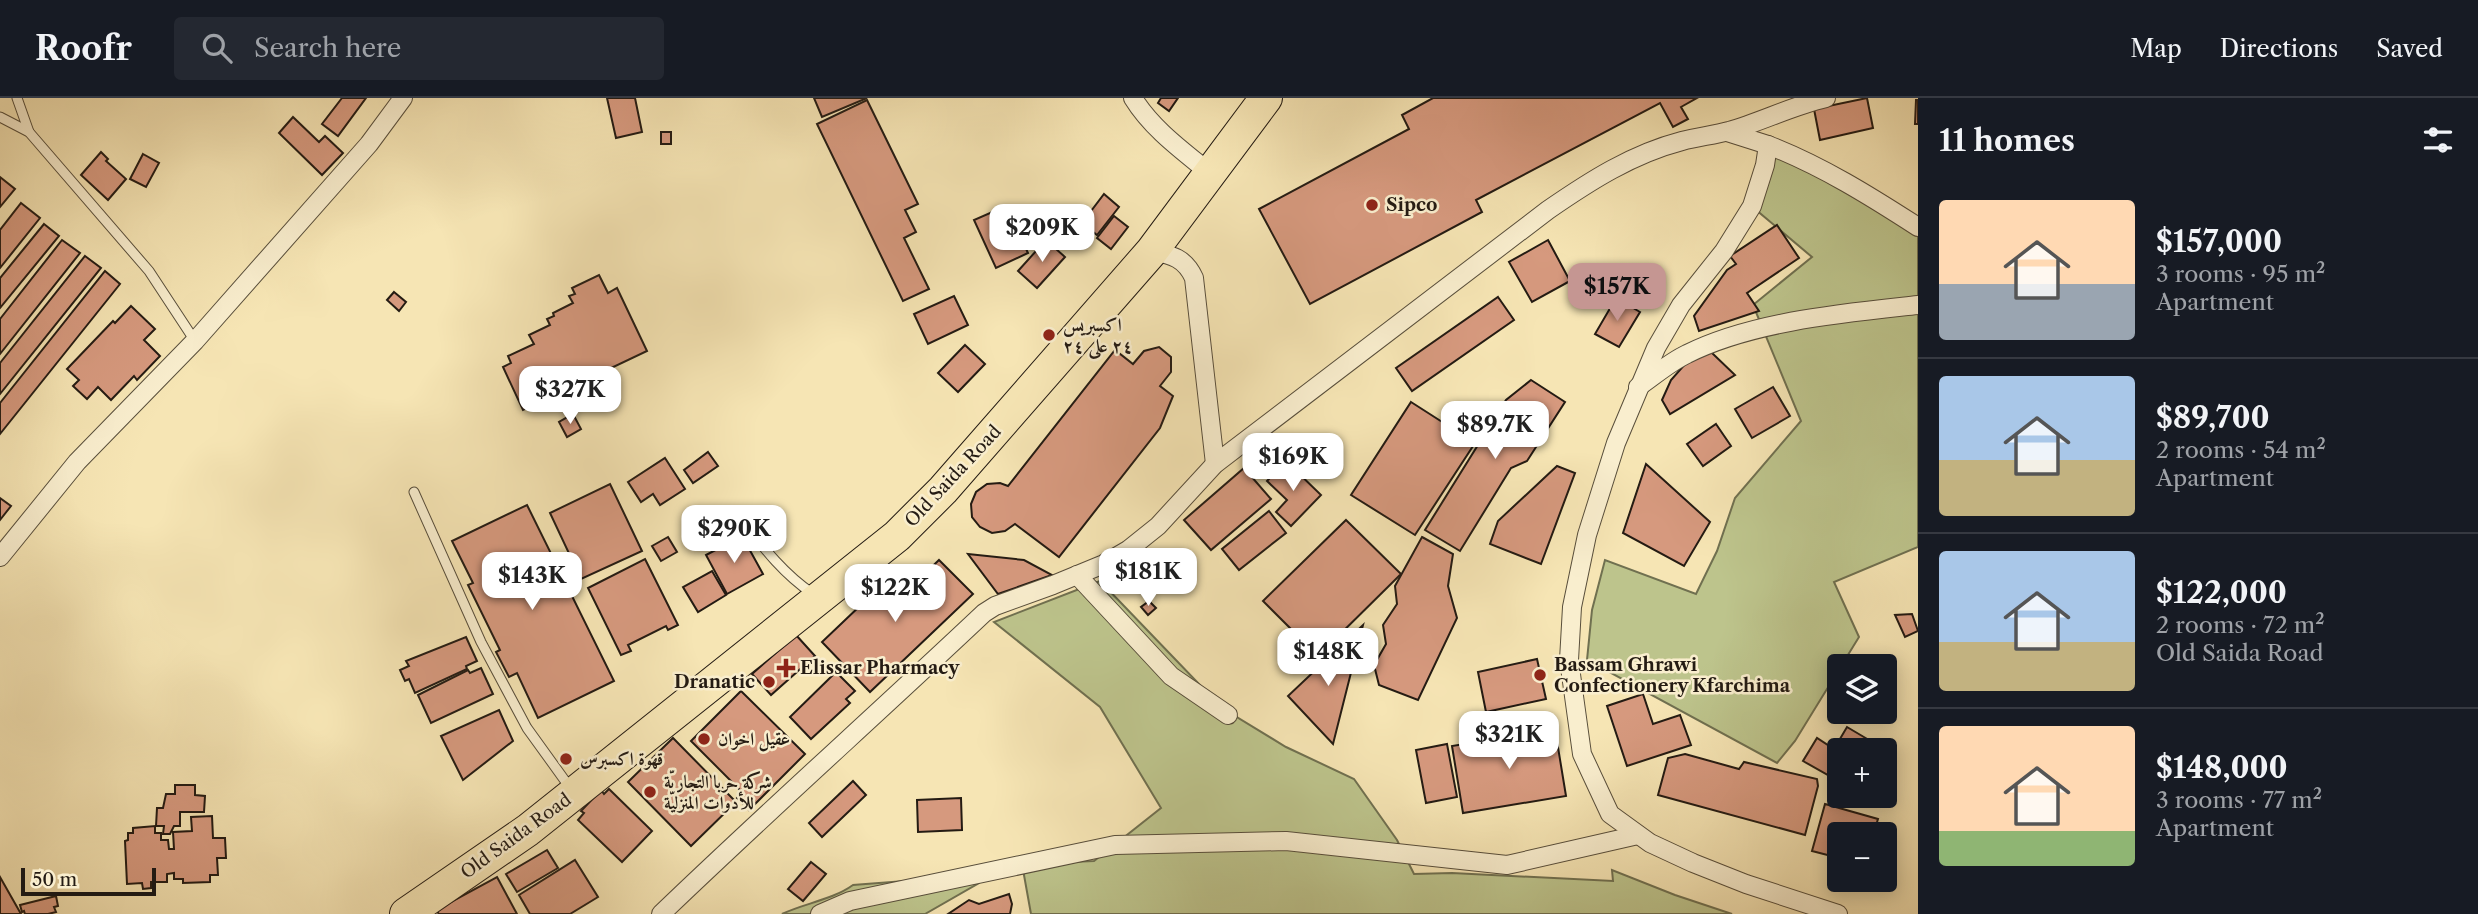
<!DOCTYPE html>
<meta charset="utf-8">
<style>
:root{--surface:#171b24;--page:#242831;--text:#f1f3f6;--muted:#9ea1a6;--line:#363941;--accent:#c59692}
body{margin:0;font-family:"Libre Caslon Text",Amiri,serif;background:var(--page);color:var(--text);height:100vh;display:flex;flex-direction:column;font-size:26px;white-space:nowrap}
*{box-sizing:border-box;margin:0}
p{font-size:23px;color:var(--muted)}
.icon{flex:none;width:38px;height:38px;fill:none;stroke:currentColor;stroke-width:2;stroke-linecap:round;stroke-linejoin:round}
.map{position:relative;flex:1;overflow:hidden}
.panel{display:flex;flex-direction:column;background:var(--surface);width:560px}
.panel>*{flex:none}
.tools{position:absolute;left:1827px;top:556px;display:grid;gap:14px}
.tools a{display:grid;place-items:center;width:70px;height:70px;border-radius:7px;background:var(--surface);box-shadow:0 4px 18px #0003;font-size:35px}
.scale{position:absolute;left:21px;bottom:18px;width:135px;box-sizing:border-box;padding-left:7px;border:4px solid #241b13;border-top:0;font-size:19px;line-height:24px;white-space:nowrap;color:#241b13;-webkit-text-stroke:5px #f9eece;paint-order:stroke}
.price{position:absolute;translate:-50% -60px;padding:0 16px;border-radius:14px;background:#fff;color:#222;font-size:23px;line-height:46px;filter:drop-shadow(0 2px 4px #0008)}
.price::after{content:'';position:absolute;left:50%;top:42px;width:21px;height:16px;margin-left:-10px;background:inherit;clip-path:polygon(0 0,100% 0,50% 100%)}
.price.on{background:var(--accent);color:#111}
ul{padding:0;list-style:none}
li{display:flex;align-items:center;gap:21px;height:175px;padding:0 21px}
li+li{border-top:2px solid var(--line)}
li span{display:grid;place-items:center;flex:none;width:196px;height:140px;border-radius:7px;color:#555}
li>.icon{margin-inline-start:auto}
span .icon{width:84px;height:84px;fill:#fffc;stroke-width:1}
li b{font-size:30px}
h2{display:flex;justify-content:space-between;align-items:center;height:84px;padding:0 21px;font-size:30px}
header{display:flex;align-items:center;gap:42px;box-sizing:border-box;height:98px;padding:0 35px;background:var(--surface);border-bottom:2px solid var(--line)}
header strong{font-size:33px}
nav{display:flex;gap:38px;margin-inline-start:auto;font-size:24px}
.search{width:490px;height:63px;background:var(--page);display:flex;align-items:center;gap:18px;box-sizing:border-box;padding:0 24px;border-radius:7px;color:var(--muted);font-size:26px}
main{display:flex;flex:1;min-height:0}
.map>svg:first-child{display:block}
.green{fill:#bdc48c;stroke:#707050;stroke-width:2}
.building{fill:#d6997e;stroke:#241b13;stroke-width:2}
.lines{fill:none;stroke-linecap:round;stroke-linejoin:round}
.lane-casing{stroke:#584e3b;stroke-width:11}
.street-casing{stroke:#584e3b;stroke-width:20}
.highway-casing{stroke:#241b13;stroke-width:34}
.lane{stroke:#f9eece;stroke-width:9}
.street{stroke:#f9eece;stroke-width:18}
.highway{stroke:#f6e5b4;stroke-width:32}
.poi-dot{fill:#8f2418;stroke:#f9eece;stroke-width:2.5}
.labels{text-anchor:middle;stroke-width:5;stroke-linejoin:round;paint-order:stroke}
.poi-label{font-size:18px;font-weight:bold;fill:#241b13;stroke:#f9eece;text-anchor:start}
.street-label{font-size:18px;fill:#241b13;stroke:#f9eece}
</style>
<header>
<strong>Roofr</strong>
<div class="search"><svg class="icon" aria-label="search" viewBox="0 0 24 24"><circle cx="10" cy="10" r="6"/><path d="M15 15l6 6"/></svg>Search here</div>
<nav><a>Map</a><a>Directions</a><a>Saved</a></nav>
</header>
<main>
<div class="map">
<svg width="1918" height="816" viewBox="0 0 1918 816">
<rect width="100%" height="100%" fill="#f6e5b4"/>
<filter id="stains"><feTurbulence type="fractalNoise" baseFrequency=".00286" numOctaves="4"/><feColorMatrix values="0 0 0 0 .2 0 0 0 0 .09 0 0 0 0 .02 0 0 0 .5 -.17"/></filter>
<radialGradient id="worn" r=".72"><stop offset=".6" stop-color="#630" stop-opacity="0"/><stop offset="1" stop-color="#630" stop-opacity=".3"/></radialGradient>
<g class="green">
<polygon points="1765,48 1918,135 1918,449 1834,484 1859,539 1795,643 1777,665 1587,562 1592,512 1605,462 1696,496 1717,453 1735,400 1801,323 1753,207 1812,159 1755,111"/>
<polygon points="1100,483 1222,610 1286,649 1354,681 1397,742 1414,776 1452,775 1613,783 1612,772 1675,797 1732,816 1031,816 1022,766 1094,763 1161,710 1100,609 994,524"/>
<path d="M982,777l-3,8 -54,31h-143c23,-11 50,-14 71,-29z"/>
</g>
<g class="building">
<polygon points="342,0 366,0 338,38 322,26"/>
<polygon points="607,0 635,0 642,34 616,40"/>
<polygon points="814,0 867,0 822,19"/>
<polygon points="1161,0 1178,0 1169,13 1158,5"/>
<polygon points="1433,0 1697,0 1681,9 1688,21 1673,29 1660,5 1476,102 1482,114 1310,206 1259,111 1409,31 1402,17"/>
<polygon points="1867,0 1873,30 1820,42 1814,11"/>
<polygon points="867,2 918,106 905,112 916,134 904,140 929,191 903,203 817,26"/>
<polygon points="1916,2 1918,2 1918,26 1915,26"/>
<polygon points="293,19 319,44 325,38 343,55 322,77 279,35"/>
<rect x="661" y="34" width="10" height="12"/>
<polygon points="101,54 108,61 106,63 126,81 108,102 81,77"/>
<polygon points="143,56 159,65 146,89 130,81"/>
<polygon points="0,79 15,91 0,109"/>
<polygon points="1104,96 1119,109 1097,137 1082,125"/>
<polygon points="21,105 40,120 0,170 0,132"/>
<polygon points="1006,108 1028,155 996,170 974,122"/>
<polygon points="1036,113 1046,135 1027,143 1017,122"/>
<polygon points="1114,118 1128,129 1111,151 1097,140"/>
<polygon points="44,126 59,138 0,210 0,180"/>
<polygon points="1777,127 1799,160 1747,195 1759,213 1699,233 1694,218 1727,172 1736,166 1730,158"/>
<polygon points="62,142 80,155 0,256 0,221"/>
<polygon points="1046,142 1065,159 1037,190 1018,173"/>
<polygon points="1548,142 1570,183 1532,204 1509,164"/>
<polygon points="85,158 101,170 0,296 0,265"/>
<polygon points="105,173 120,186 0,336 0,305"/>
<polygon points="599,177 608,195 617,190 647,253 523,312 503,269 511,265 508,258 534,246 529,237 550,227 547,221 554,218 553,215 573,205 569,198 575,196 572,190"/>
<polygon points="394,194 406,204 399,213 387,202"/>
<polygon points="954,198 968,227 928,246 914,216"/>
<polygon points="1498,199 1514,222 1412,293 1396,270"/>
<polygon points="1616,200 1640,214 1619,249 1595,236"/>
<polygon points="131,208 155,231 144,242 160,258 137,282 134,278 111,302 98,289 87,301 73,288 79,282 67,271 113,223 115,225"/>
<polygon points="965,247 985,266 958,294 938,275"/>
<polygon points="1159,249 1171,259 1171,274 1160,288 1173,298 1160,330 1059,459 1015,426 1005,433 992,435 980,429 972,419 971,406 976,394 987,386 1000,385 1008,388 1115,252 1133,266 1144,253"/>
<polygon points="1711,254 1735,277 1670,316 1662,302 1671,282 1686,265"/>
<polygon points="1531,282 1565,304 1527,363 1511,370 1460,453 1425,432 1506,302"/>
<polygon points="1773,289 1790,318 1752,340 1735,311"/>
<polygon points="1411,304 1475,345 1415,437 1351,397"/>
<polygon points="573,316 581,331 567,339 559,324"/>
<polygon points="1716,326 1731,348 1703,368 1687,346"/>
<polygon points="708,354 718,368 693,385 684,372"/>
<polygon points="665,360 685,391 660,407 653,396 641,404 628,384"/>
<polygon points="1286,363 1321,397 1291,428 1276,414 1287,402 1267,383"/>
<polygon points="1646,366 1710,424 1684,468 1623,435"/>
<polygon points="1557,368 1575,375 1541,466 1490,446 1498,423"/>
<polygon points="1244,370 1271,401 1211,452 1184,422"/>
<polygon points="610,386 642,453 581,481 550,415"/>
<polygon points="0,400 11,408 0,422"/>
<polygon points="527,407 614,583 538,620 517,575 509,579 496,554 500,552 468,487 473,485 452,443"/>
<polygon points="1269,413 1286,435 1239,472 1222,451"/>
<polygon points="1346,422 1401,476 1318,558 1263,503"/>
<polygon points="742,438 763,476 727,496 706,457"/>
<polygon points="668,439 677,454 661,463 652,448"/>
<polygon points="1422,439 1453,456 1448,488 1457,520 1418,602 1379,587 1374,567 1386,546 1383,527 1397,506 1395,488"/>
<polygon points="968,456 1024,462 1052,477 998,496"/>
<polygon points="645,461 678,527 668,532 666,528 628,547 631,553 621,557 588,490"/>
<polygon points="939,462 973,496 870,594 822,544 883,486 889,492 898,483 907,493"/>
<polygon points="712,473 726,497 698,514 683,489"/>
<polygon points="1149,503 1156,510 1148,517 1141,509"/>
<polygon points="1912,516 1918,533 1905,539 1895,517"/>
<polygon points="1363,527 1333,646 1288,598"/>
<polygon points="796,537 815,558 771,597 752,576"/>
<polygon points="466,539 477,563 466,568 467,571 415,595 409,581 405,583 400,572 409,568 406,563"/>
<polygon points="1537,561 1546,601 1486,614 1478,574"/>
<polygon points="481,570 493,596 431,625 418,597 468,572 470,575"/>
<polygon points="836,574 855,593 846,601 850,605 811,641 790,619"/>
<polygon points="741,593 805,656 749,712 737,700 742,694 691,643"/>
<polygon points="1643,596 1653,626 1680,617 1691,647 1627,668 1607,608"/>
<polygon points="499,612 513,643 463,682 441,638"/>
<polygon points="1847,629 1874,645 1869,653 1839,653 1839,678 1835,681 1803,663 1817,640 1834,651"/>
<polygon points="1555,631 1566,698 1463,715 1452,648"/>
<polygon points="673,640 736,704 691,748 628,684"/>
<polygon points="1447,646 1457,699 1426,705 1416,652"/>
<polygon points="1685,656 1739,671 1744,664 1817,681 1818,688 1805,737 1658,697 1668,660"/>
<polygon points="853,683 866,697 822,739 809,725"/>
<polygon points="175,687 195,687 195,697 205,698 204,714 180,714 180,728 174,728 170,736 163,736 164,728 156,728 157,710 163,710 166,696 175,696"/>
<polygon points="609,691 652,733 622,764 578,722 584,715 581,713 601,692 604,696"/>
<polygon points="961,700 962,732 918,734 917,702"/>
<polygon points="1825,706 1878,721 1873,737 1839,737 1839,760 1812,753"/>
<polygon points="212,718 213,740 225,740 226,760 217,760 218,777 210,777 210,784 183,785 183,781 174,781 174,775 167,776 167,784 151,784 151,790 143,791 142,785 127,786 125,743 128,742 128,735 133,735 133,730 155,728 155,735 161,735 161,742 168,742 169,751 174,751 173,734 192,733 191,719"/>
<polygon points="547,752 558,770 517,794 506,776"/>
<polygon points="575,762 598,799 570,816 530,816 519,797"/>
<polygon points="811,764 826,776 803,803 788,791"/>
<polygon points="0,779 21,816 0,816"/>
<polygon points="497,779 517,816 439,816 436,812"/>
<polygon points="1009,796 1012,806 1010,816 948,816 969,802 979,806"/>
<polygon points="56,798 58,808 54,809 56,814 48,816 25,816 24,813 22,814 20,807"/>
</g>
<g class="lines">
<defs>
<g id="lane">
<polyline points="17,0 29,34"/>
<polyline points="0,19 29,34 149,173 195,243"/>
<polyline points="414,394 481,544 527,630 571,691"/>
<path d="M744,424c21,28 40,52 69,72"/>
</g>
<g id="street">
<path d="M1133,0c19,31 50,53 78,76"/>
<polyline points="1727,34 1768,47 1765,67 1752,108 1724,153 1681,207 1656,250 1616,345 1587,437 1572,509 1569,562 1582,656 1610,716 1650,745 1693,765 1746,786 1838,816"/>
<path d="M1768,47c54,21 102,51 150,82"/>
<path d="M1152,153c20,4 33,7 42,27l21,186"/>
<path d="M1638,289c16,-11 32,-25 49,-33 66,-33 158,-41 231,-49"/>
<polyline points="0,459 77,364 195,243 369,46 403,0"/>
<polyline points="1077,477 1171,578 1228,617"/>
<path d="M661,816c106,-102 216,-200 323,-301l11,-7 58,-21 51,-21 24,-14 30,-24 57,-62 333,-254c42,-29 84,-56 134,-69 15,-4 32,-6 47,-10 34,-10 63,-25 97,-33"/>
<polyline points="820,816 850,803 1115,747 1286,743 1507,767 1638,737"/>
</g>
<polyline id="highway" points="406,816 528,732 897,438 943,392 1152,153 1266,0"/>
</defs>
<use href="#lane" class="lane-casing"/>
<use href="#street" class="street-casing"/>
<use href="#highway" class="highway-casing"/>
<use href="#lane" class="lane"/>
<use href="#street" class="street"/>
<use href="#highway" class="highway"/>
</g>
<g class="poi-dot">
<circle cx="1372" cy="107" r="7"/>
<circle cx="1049" cy="237" r="7"/>
<path d="M782.5 559.5h7v7h7v7h-7v7h-7v-7h-7v-7h7z"/>
<circle cx="1540" cy="577" r="7"/>
<circle cx="769" cy="584" r="7"/>
<circle cx="704" cy="641" r="7"/>
<circle cx="566" cy="661" r="7"/>
<circle cx="650" cy="694" r="7"/>
</g>
<g class="labels">
<g class="poi-label">
<text x="1386" y="113">Sipco</text>
<text x="1063" y="233">اكسبريس<tspan x="1063" dy="21">٢٤ على ٢٤</tspan></text>
<text x="1554" y="573">Bassam Ghrawi<tspan x="1554" dy="21">Confectionery Kfarchima</tspan></text>
<text x="800" y="576">Elissar Pharmacy</text>
<text x="755" y="590" text-anchor="end">Dranatic</text>
<text x="718" y="647">عقيل اخوان</text>
<text x="580" y="667">قهوة اكسبرس</text>
<text x="664" y="690">شركة حربا التجاريّة<tspan x="664" dy="21">للأدوات المنزليّة</tspan></text>
</g>
<g class="street-label">
<text transform="translate(953 378) rotate(-47)" y="6">Old Saida Road</text>
<text transform="translate(516 738) rotate(-36)" y="6">Old Saida Road</text>
</g>
</g>
<rect width="100%" height="100%" filter="url(#stains)"/>
<rect width="100%" height="100%" fill="url(#worn)"/>
</svg>
<div class="tools">
<a><svg class="icon" aria-label="layers" viewBox="0 0 24 24"><path d="M12 4l9 5-9 5-9-5zM3 14l9 5 9-5"/></svg></a>
<a>+</a>
<a>−</a>
</div>
<div class="scale">50 m</div>
<b class="price" style="left:1042px;top:166px">$209K</b>
<b class="price on" style="left:1617px;top:225px">$157K</b>
<b class="price" style="left:570px;top:328px">$327K</b>
<b class="price" style="left:1495px;top:363px">$89.7K</b>
<b class="price" style="left:1293px;top:395px">$169K</b>
<b class="price" style="left:734px;top:467px">$290K</b>
<b class="price" style="left:1148px;top:510px">$181K</b>
<b class="price" style="left:532px;top:514px">$143K</b>
<b class="price" style="left:895px;top:526px">$122K</b>
<b class="price" style="left:1328px;top:590px">$148K</b>
<b class="price" style="left:1509px;top:673px">$321K</b>
</div>
<section class="panel">
<h2>11 homes<svg class="icon" aria-label="filters" viewBox="0 0 24 24"><path d="M4 7h16M4 17h16"/><circle cx="9" cy="7" r="2"/><circle cx="15" cy="17" r="2"/></svg></h2>
<ul>
<li><span style="background:linear-gradient(#ffd9b3 60%,#9aa5b1 0)"><svg class="icon" aria-label="home" viewBox="0 0 24 24"><path d="M3 11l9-7 9 7M6 9v11h12V9"/></svg></span><div><b>$157,000</b><p>3 rooms · 95 m²</p><p>Apartment</p></div></li>
<li><span style="background:linear-gradient(#a9c7e8 60%,#c2b280 0)"><svg class="icon" aria-label="home" viewBox="0 0 24 24"><path d="M3 11l9-7 9 7M6 9v11h12V9"/></svg></span><div><b>$89,700</b><p>2 rooms · 54 m²</p><p>Apartment</p></div></li>
<li><span style="background:linear-gradient(#a9c7e8 65%,#c2b280 0)"><svg class="icon" aria-label="home" viewBox="0 0 24 24"><path d="M3 11l9-7 9 7M6 9v11h12V9"/></svg></span><div><b>$122,000</b><p>2 rooms · 72 m²</p><p>Old Saida Road</p></div></li>
<li><span style="background:linear-gradient(#ffd9b3 75%,#8fb573 0)"><svg class="icon" aria-label="home" viewBox="0 0 24 24"><path d="M3 11l9-7 9 7M6 9v11h12V9"/></svg></span><div><b>$148,000</b><p>3 rooms · 77 m²</p><p>Apartment</p></div></li>
</ul>
</section>
</main>
